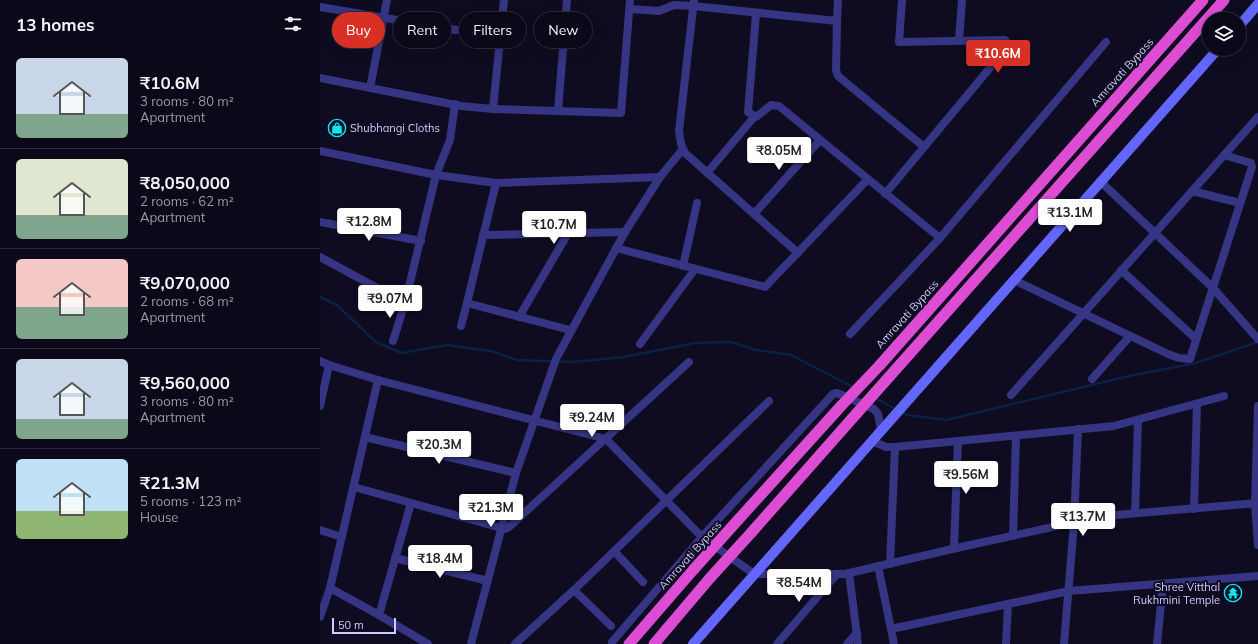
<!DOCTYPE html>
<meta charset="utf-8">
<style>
:root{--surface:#0b0919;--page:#141222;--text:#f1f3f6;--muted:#9a9aa2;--line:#2b2a38;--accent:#d93025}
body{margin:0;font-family:Mulish,sans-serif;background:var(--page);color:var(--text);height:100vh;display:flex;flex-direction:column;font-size:15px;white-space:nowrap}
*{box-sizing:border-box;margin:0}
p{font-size:13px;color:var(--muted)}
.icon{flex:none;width:22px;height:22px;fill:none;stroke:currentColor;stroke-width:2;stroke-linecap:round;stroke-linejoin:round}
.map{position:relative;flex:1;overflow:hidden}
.sheet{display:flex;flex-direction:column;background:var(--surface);width:320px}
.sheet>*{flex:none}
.top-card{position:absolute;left:12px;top:12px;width:380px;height:36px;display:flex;gap:8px}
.buttons{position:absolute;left:882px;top:12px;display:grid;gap:8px}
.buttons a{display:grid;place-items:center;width:44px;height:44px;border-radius:50%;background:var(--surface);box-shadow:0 4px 16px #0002,0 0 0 1px var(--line);font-size:20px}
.scale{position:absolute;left:12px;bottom:10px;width:64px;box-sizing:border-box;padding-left:4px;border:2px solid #d0ccff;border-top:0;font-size:11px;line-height:14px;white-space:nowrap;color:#d0ccff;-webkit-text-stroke:3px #0f0c21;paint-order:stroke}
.price{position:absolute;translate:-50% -34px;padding:0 9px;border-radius:4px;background:#fff;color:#222;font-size:13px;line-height:26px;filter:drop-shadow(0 1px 2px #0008)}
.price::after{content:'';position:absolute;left:50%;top:24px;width:12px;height:9px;margin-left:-6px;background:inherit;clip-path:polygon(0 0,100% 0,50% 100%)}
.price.active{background:var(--accent);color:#fff}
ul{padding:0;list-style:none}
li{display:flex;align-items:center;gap:12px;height:100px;padding:0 16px}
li+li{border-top:1px solid var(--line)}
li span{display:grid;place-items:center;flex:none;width:112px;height:80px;border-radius:6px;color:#555}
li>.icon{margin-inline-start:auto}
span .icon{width:48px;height:48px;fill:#fffc;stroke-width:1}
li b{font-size:17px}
h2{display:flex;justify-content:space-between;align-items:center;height:48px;padding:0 16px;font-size:17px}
.chip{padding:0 14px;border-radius:18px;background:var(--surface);box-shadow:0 4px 16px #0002,0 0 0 1px var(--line);font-size:14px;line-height:36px}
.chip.active{background:var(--accent);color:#fff}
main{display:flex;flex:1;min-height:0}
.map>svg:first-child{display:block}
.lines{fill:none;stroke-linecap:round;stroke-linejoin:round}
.stream{stroke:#092143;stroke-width:2.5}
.minor{stroke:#353583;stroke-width:8}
.secondary{stroke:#6366ff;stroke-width:10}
.trunk{stroke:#dc4dd3;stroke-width:11}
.trunk-bridge{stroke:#dc4dd3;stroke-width:11}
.labels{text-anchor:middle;stroke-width:4;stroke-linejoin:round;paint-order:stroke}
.street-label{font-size:11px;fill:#d0ccff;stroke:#0f0c21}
.poi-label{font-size:11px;fill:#d0ccff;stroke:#0f0c21;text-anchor:start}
</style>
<main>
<section class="sheet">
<h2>13 homes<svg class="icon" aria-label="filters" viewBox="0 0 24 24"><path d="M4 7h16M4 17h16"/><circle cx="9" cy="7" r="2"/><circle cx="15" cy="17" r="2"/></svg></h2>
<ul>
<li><span style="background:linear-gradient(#c9d6e8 70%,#7fa58c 0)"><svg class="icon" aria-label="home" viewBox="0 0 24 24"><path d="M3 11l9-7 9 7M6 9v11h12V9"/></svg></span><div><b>₹10.6M</b><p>3 rooms · 80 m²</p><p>Apartment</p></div></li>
<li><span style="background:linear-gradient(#dfe7d0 70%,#7fa58c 0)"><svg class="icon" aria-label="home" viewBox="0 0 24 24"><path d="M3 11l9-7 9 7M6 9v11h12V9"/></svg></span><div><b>₹8,050,000</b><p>2 rooms · 62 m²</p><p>Apartment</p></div></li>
<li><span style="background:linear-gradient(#f6c9c9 60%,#7fa58c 0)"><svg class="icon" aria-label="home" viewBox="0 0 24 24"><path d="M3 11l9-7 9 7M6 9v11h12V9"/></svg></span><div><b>₹9,070,000</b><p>2 rooms · 68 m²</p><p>Apartment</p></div></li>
<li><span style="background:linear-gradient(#c9d6e8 75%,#7fa58c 0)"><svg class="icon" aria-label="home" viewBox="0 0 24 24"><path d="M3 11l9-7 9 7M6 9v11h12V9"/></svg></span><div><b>₹9,560,000</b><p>3 rooms · 80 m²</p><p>Apartment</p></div></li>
<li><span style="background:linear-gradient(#bfe0f5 65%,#8fb573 0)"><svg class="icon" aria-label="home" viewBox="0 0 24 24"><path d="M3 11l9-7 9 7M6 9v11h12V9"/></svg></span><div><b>₹21.3M</b><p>5 rooms · 123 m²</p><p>House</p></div></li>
</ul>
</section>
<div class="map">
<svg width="938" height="644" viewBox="0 0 938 644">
<rect width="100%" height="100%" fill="#0f0c21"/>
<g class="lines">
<g class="stream">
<polyline points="0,297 17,305 56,342 81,353 127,345 171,351 197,360 253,362 304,357 375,343 411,342 436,350 471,355 535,388"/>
<polyline points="555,398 577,410"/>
<polyline points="582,412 587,415 626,420 809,376 876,363 938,342"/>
</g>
<g class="minor">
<polyline points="374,0 359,131 361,144 365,153 478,253"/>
<polyline points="0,7 136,30"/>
<polyline points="310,9 339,11 354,5 373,6 517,21 518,0"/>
<polyline points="436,14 428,112 436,117 451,105 459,106 620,238"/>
<polyline points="517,21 516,70 518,76 604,147"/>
<polyline points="639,41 642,0"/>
<polyline points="0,78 141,106 173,109 301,113 310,0"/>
<polyline points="50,88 67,0"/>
<polyline points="173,109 184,0"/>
<polyline points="238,111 247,0"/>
<polyline points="0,151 116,175 176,183 340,177"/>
<polyline points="387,173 435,116"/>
<polyline points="781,182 893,288 938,339"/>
<polyline points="176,183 147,303 250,330"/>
<polyline points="872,191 920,203"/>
<polyline points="565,194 689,45 685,40 579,42 582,0"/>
<polyline points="434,214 499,141"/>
<polyline points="0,222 101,241"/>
<polyline points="163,235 305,232"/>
<polyline points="296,248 445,287 547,180"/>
<polyline points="0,257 85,303 116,175 130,140 135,104"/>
<polyline points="363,266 377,203"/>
<polyline points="801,270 876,339"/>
<polyline points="694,280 848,354 859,358 870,359 932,167 931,163 904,155"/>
<polyline points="199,317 247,235"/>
<polyline points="141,326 147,303"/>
<polyline points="530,334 620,238 786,42"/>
<polyline points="73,341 85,303"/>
<polyline points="320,344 375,269"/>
<polyline points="0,361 9,365 58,380 286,439 382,537 434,574 525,574 641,547 783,516 938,503"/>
<polyline points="772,379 810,336"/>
<polyline points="691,395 938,117"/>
<polyline points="0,406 9,365"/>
<polyline points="938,406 935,504 938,545"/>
<polyline points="45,437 196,473"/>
<polyline points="552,441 566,447 575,447 794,426 904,396"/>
<polyline points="34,487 185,529 189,527 369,362"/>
<polyline points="874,509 877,404"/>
<polyline points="815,513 818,420"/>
<polyline points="0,530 22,537"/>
<polyline points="693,536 696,436"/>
<polyline points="634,548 638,441"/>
<polyline points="294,551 323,582"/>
<polyline points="75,558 168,581"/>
<polyline points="570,564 575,447"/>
<polyline points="558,566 571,629 749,591 938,576"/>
<polyline points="529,573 538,644"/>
<polyline points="10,588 59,615 108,644"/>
<polyline points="254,590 291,626"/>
<polyline points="59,615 91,503"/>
<polyline points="0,617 10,588 58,380"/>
<polyline points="571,629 574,644"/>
<polyline points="292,642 382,537 513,394 517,393 554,409 558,414 561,430"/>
<polyline points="151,644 196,473 236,359 305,232 340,177 363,149"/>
<polyline points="195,644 254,590 449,401"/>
<polyline points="457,644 517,574"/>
<polyline points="527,644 537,633"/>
<polyline points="686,644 688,604"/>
<polyline points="744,644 754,523 758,429"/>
<polyline points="837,644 843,584"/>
</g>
<g class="secondary">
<polyline points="919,26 938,4"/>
<polyline points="373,644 898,49"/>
</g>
<g class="trunk">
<polyline points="560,365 883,0"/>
<polyline points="569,377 904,0"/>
<polyline points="418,520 521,406"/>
<polyline points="431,533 537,413"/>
<polyline points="309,644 374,569"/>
<polyline points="334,644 390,578"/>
</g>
<g class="trunk-bridge">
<polyline points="521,406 560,365"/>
<polyline points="537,413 569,377"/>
<polyline points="374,569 418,520"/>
<polyline points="390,578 431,533"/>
</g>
</g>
<defs>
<symbol id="shop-ring" viewBox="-11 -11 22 22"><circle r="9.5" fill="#0f0c21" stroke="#00e9f7" stroke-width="1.5"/><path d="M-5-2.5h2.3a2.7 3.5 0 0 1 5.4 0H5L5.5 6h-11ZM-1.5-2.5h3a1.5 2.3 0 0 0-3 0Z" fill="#00e9f7"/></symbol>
<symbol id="temple-ring" viewBox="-11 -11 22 22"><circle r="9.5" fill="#0f0c21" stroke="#00e9f7" stroke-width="1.5"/><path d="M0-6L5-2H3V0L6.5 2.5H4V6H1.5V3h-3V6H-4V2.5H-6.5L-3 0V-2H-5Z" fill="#00e9f7"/></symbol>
</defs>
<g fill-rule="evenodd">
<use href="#shop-ring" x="7" y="118" width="20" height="20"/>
<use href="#temple-ring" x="903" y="583" width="20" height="20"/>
</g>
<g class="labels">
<g class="street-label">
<text transform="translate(802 72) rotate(-48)" y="4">Amravati Bypass</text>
<text transform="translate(587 314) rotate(-48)" y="4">Amravati Bypass</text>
<text transform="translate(370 555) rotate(-48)" y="4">Amravati Bypass</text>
</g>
<g class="poi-label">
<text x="30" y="132">Shubhangi Cloths</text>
<text x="900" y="591" text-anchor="end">Shree Vitthal<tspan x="900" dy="13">Rukhmini Temple</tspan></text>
</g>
</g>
</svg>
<div class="buttons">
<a><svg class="icon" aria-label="layers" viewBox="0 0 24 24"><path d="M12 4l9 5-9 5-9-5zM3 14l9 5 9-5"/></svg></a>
</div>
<div class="scale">50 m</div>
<b class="price active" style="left:678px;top:74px">₹10.6M</b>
<b class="price" style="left:459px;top:171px">₹8.05M</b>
<b class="price" style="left:750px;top:233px">₹13.1M</b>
<b class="price" style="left:49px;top:242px">₹12.8M</b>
<b class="price" style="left:234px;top:245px">₹10.7M</b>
<b class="price" style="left:70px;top:319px">₹9.07M</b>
<b class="price" style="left:272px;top:438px">₹9.24M</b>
<b class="price" style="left:119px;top:465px">₹20.3M</b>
<b class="price" style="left:646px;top:495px">₹9.56M</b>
<b class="price" style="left:171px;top:528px">₹21.3M</b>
<b class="price" style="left:763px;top:537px">₹13.7M</b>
<b class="price" style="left:120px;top:579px">₹18.4M</b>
<b class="price" style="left:479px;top:603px">₹8.54M</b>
<div class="top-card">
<a class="chip active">Buy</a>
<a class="chip">Rent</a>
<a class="chip">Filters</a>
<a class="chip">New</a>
</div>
</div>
</main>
